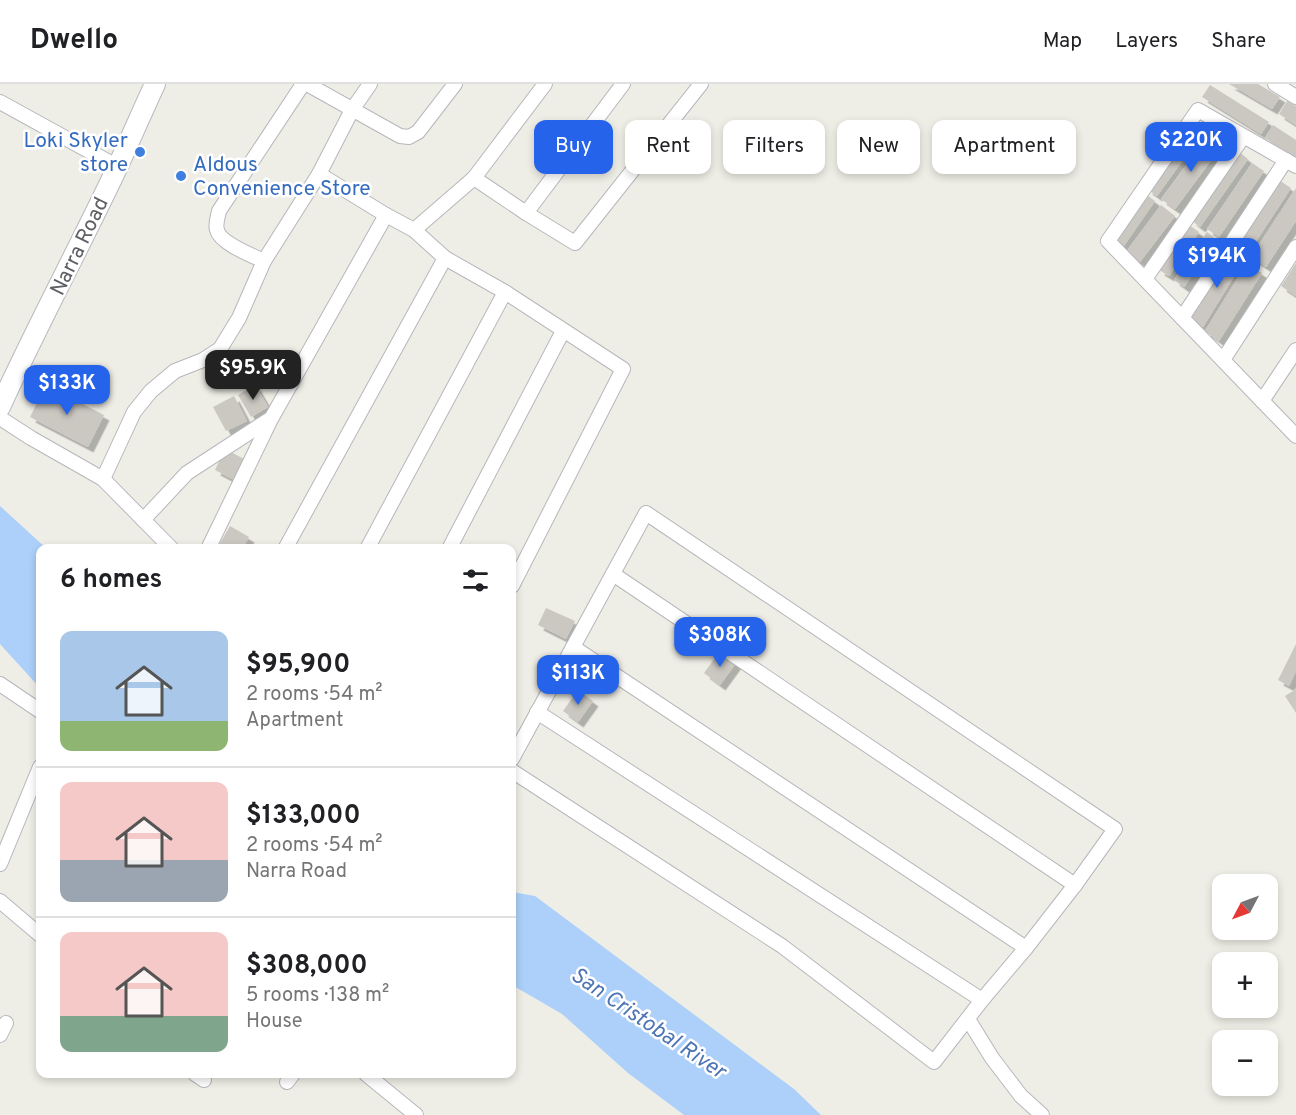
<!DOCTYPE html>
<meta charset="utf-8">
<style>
:root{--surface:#fff;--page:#f6f6f6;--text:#202124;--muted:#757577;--line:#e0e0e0;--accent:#2563eb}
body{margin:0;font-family:Overpass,sans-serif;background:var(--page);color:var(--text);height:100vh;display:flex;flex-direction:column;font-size:22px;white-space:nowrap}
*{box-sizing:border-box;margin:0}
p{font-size:20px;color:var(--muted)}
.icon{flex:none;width:33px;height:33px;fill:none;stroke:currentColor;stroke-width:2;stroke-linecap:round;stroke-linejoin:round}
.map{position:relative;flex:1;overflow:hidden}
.side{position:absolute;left:36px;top:460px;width:480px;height:534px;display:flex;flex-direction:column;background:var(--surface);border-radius:12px;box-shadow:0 3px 9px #0003}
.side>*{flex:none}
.hud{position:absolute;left:534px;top:36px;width:570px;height:54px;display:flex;gap:12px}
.needle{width:39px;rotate:229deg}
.controls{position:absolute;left:1212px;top:790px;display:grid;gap:12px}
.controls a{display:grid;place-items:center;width:66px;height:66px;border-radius:12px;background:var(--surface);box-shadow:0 3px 9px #0003;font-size:30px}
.price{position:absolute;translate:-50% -51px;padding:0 14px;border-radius:12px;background:var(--accent);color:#fff;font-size:20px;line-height:39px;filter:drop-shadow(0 2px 3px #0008)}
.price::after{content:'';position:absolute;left:50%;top:36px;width:18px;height:14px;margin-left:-9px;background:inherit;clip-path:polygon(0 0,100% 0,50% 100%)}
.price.selected{background:#222;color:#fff}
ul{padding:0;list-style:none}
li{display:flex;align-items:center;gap:18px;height:150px;padding:0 24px}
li+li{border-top:2px solid var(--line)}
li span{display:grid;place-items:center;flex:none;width:168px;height:120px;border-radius:12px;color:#555}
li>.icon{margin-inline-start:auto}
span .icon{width:72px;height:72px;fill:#fffc;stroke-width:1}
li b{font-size:26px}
h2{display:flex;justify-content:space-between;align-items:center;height:72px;padding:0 24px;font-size:26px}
.tag{padding:0 21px;border-radius:12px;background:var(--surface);box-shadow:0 3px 9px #0003;font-size:21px;line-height:54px}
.tag.selected{background:var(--accent);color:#fff}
header{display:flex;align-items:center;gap:36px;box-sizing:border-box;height:84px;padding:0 30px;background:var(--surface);border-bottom:2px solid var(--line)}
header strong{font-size:28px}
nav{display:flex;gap:33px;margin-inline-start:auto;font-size:21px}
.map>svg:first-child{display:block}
.water{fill:#acd0f9}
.building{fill:#cbc8c2;filter:url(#shadow)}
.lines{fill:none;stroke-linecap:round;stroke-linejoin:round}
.street-casing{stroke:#b6b7bc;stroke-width:16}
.secondary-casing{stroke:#b7b9bf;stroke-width:22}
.street{stroke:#fff;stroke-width:14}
.secondary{stroke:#fff;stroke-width:20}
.shop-dot{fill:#3f7fe0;stroke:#fff;stroke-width:2}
.labels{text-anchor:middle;stroke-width:5;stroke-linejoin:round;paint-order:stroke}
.shop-label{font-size:21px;fill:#366cbe;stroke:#fff;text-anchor:end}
.street-label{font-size:21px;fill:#5e6065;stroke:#fff}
.water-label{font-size:22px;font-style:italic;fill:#4c74b3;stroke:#fff}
</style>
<header>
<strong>Dwello</strong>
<nav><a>Map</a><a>Layers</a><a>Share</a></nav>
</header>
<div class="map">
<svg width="1296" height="1031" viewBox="0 0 1296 1031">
<defs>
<filter id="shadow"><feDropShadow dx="5.5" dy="5.5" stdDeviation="0" flood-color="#0004"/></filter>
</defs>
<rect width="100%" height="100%" fill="#efeee6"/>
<g class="water">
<polygon points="0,422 47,465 40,465 40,604 0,560"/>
<polygon points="512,808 535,812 794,1005 821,1031 684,1031 628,989 562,930 512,901"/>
</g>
<g class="building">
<polygon points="1229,0 1258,0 1280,13 1272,25"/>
<polygon points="1210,1 1269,38 1261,50 1202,13"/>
<polygon points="1287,17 1296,22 1296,41 1279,30"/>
<polygon points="1194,41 1203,48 1157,112 1147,105"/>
<polygon points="1273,41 1296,56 1296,75 1265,54"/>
<polygon points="1208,52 1221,63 1175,125 1161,115"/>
<polygon points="1239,68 1248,75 1200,143 1191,136"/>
<polygon points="1252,79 1264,87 1219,153 1207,145"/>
<polygon points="1279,96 1291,104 1247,171 1235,163"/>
<polygon points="1296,104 1296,137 1266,183 1251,173"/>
<polygon points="1147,111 1155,117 1121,166 1113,160"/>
<polygon points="1161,121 1175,132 1140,178 1126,168"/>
<polygon points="1189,141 1199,148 1169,192 1159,186"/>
<polygon points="1207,148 1217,156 1184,203 1174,196"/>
<polygon points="1230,167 1244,176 1203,243 1189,234"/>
<polygon points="1247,179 1262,189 1219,257 1205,247"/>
<polygon points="1296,179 1296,212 1281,202"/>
<polygon points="46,301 104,331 88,363 30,333"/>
<polygon points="255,301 268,323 251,333 238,311"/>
<polygon points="234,312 247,337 226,347 213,323"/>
<polygon points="225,365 246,376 236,397 215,386"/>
<polygon points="230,442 249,453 242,465 226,465 219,461"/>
<polygon points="546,524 575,537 566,555 538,541"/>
<polygon points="1296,560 1296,587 1289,602 1278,596"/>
<polygon points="720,567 736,579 720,601 704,589"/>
<polygon points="1296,605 1296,629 1285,612"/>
<polygon points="578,606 593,617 578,638 563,627"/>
</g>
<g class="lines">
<defs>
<g id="street">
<polyline points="307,0 400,52 409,53 418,48 455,0"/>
<polyline points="1275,0 1296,13"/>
<polyline points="0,18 118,83"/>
<polyline points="1296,82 1198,26 1108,157 1296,352"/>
<polyline points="319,90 386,131 414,146 445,174 505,208 623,285 512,502"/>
<polyline points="474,94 526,129 575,159 701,0"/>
<polyline points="526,129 623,0"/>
<polyline points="414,146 474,94 545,0"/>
<path d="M264,177c-13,-6 -44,-18 -47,-31 -2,-6 1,-13 2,-19l84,-127"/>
<polyline points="1145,195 1243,53"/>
<polyline points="1182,234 1286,76"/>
<polyline points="1223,276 1296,163"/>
<polyline points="1262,317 1296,266"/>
<polyline points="0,334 31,354 103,395 172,465"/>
<polyline points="103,395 134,328 151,307 175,287 203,276 220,265 239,234 264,177 319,90 352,26 370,0"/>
<polyline points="143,436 187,389 270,335"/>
<polyline points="208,465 271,335 386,131"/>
<polyline points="285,465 445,174"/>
<polyline points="367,465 505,208"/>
<polyline points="449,465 563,247"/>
<polyline points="613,490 1075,801"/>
<polyline points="573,563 1026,864"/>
<polyline points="0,600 40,627"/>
<polyline points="537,628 982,916"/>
<polyline points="512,675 646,429 1115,745 1075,801 1026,864 982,916 934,978 782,862 512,687"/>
<polyline points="0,780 40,683"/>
<polyline points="0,817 40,851"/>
<polyline points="968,935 992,974 1021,1012 1042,1031"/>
<polyline points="0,951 6,939"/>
<polyline points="195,990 204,996"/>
<polyline points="366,990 416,1031"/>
<polyline points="287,998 293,990"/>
</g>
<path id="secondary" d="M0,323c37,-81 79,-159 117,-239 13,-28 25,-56 38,-84"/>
</defs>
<use href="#street" class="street-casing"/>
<use href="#secondary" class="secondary-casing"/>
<use href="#street" class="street"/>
<use href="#secondary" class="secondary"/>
</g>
<g class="shop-dot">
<circle cx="140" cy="68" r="6"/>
<circle cx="181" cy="92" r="6"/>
</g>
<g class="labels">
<g class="shop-label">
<text x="128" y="63">Loki Skyler<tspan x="128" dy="24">store</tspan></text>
<text x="193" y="87" text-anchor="start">Aldous<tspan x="193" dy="24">Convenience Store</tspan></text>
</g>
<g class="street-label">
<text transform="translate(79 162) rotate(-64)" y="7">Narra Road</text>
</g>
<g class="water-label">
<text transform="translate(649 938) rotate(34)" y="8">San Cristobal River</text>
</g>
</g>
</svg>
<div class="controls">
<a><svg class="needle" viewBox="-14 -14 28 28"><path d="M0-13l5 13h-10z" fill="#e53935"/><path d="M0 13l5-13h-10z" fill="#757577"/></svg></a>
<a>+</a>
<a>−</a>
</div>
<b class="price" style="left:1191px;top:89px">$220K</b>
<b class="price" style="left:1217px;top:205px">$194K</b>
<b class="price selected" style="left:253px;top:317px">$95.9K</b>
<b class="price" style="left:67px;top:332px">$133K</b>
<b class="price" style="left:720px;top:584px">$308K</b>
<b class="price" style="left:578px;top:622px">$113K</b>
<div class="hud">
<a class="tag selected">Buy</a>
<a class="tag">Rent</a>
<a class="tag">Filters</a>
<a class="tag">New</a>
<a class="tag">Apartment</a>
</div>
<section class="side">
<h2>6 homes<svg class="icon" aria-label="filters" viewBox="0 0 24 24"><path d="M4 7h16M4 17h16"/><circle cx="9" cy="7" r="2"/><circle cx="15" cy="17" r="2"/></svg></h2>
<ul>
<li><span style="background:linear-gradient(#a9c7e8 75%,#8fb573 0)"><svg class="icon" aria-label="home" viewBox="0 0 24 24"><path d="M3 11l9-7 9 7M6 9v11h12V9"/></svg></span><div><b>$95,900</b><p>2 rooms · 54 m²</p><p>Apartment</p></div></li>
<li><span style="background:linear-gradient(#f6c9c9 65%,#9aa5b1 0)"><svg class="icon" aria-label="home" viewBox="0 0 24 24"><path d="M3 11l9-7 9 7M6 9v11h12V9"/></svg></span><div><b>$133,000</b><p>2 rooms · 54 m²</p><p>Narra Road</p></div></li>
<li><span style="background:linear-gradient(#f6c9c9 70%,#7fa58c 0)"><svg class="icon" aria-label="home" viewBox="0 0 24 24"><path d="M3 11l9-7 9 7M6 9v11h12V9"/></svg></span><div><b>$308,000</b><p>5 rooms · 138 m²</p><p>House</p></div></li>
</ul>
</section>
</div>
